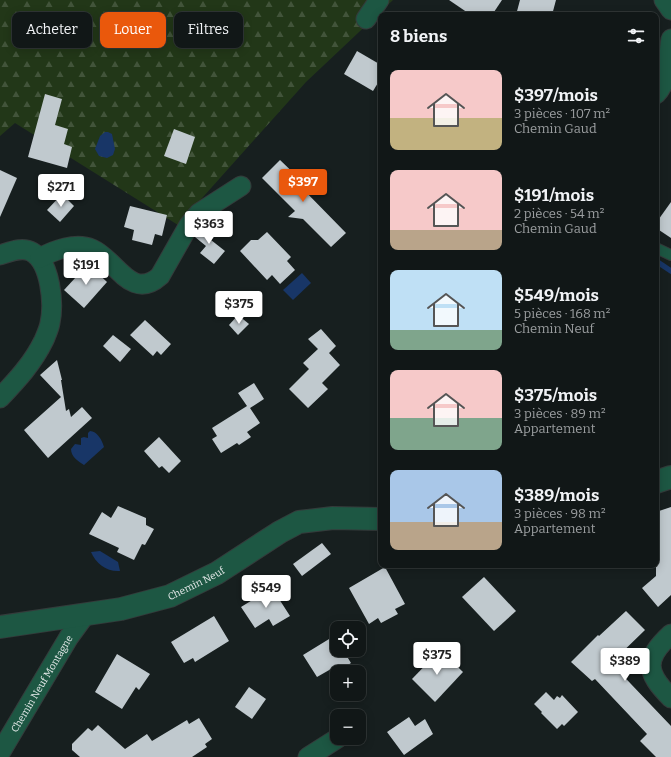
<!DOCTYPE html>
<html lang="fr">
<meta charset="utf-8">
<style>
:root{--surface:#111717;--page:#1a2020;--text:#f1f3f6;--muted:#9c9fa1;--line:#303636;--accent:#ea580c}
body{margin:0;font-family:Bitter,serif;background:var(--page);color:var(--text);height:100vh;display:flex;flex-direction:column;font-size:15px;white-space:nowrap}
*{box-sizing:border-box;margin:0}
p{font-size:13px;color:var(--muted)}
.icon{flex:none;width:22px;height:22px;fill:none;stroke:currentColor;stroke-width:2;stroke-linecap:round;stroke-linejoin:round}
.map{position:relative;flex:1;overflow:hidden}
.side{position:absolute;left:378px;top:12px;width:281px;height:556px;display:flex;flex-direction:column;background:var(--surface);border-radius:8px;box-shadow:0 2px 10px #0003,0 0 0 1px var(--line)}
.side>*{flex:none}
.banner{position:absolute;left:12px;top:12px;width:306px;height:36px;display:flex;gap:8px}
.buttons{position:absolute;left:330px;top:621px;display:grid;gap:8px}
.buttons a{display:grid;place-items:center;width:36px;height:36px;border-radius:8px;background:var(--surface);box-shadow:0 2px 10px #0003,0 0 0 1px var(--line);font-size:20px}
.price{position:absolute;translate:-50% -34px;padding:0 9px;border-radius:4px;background:#fff;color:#222;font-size:13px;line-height:26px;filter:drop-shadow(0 1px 2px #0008)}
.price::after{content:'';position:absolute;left:50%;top:24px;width:12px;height:9px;margin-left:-6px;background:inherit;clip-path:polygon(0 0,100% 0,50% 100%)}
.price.on{background:var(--accent);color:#fff}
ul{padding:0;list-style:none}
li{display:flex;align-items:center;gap:12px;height:100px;padding:0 12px}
li span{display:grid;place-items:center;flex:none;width:112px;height:80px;border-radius:8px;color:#555}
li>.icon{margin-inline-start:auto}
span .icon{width:48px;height:48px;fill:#fffc;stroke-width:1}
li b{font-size:17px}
h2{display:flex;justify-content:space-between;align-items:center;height:48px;padding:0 12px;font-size:17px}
.tag{padding:0 14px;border-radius:8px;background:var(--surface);box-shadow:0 2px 10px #0003,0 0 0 1px var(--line);font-size:14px;line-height:36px}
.tag.on{background:var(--accent);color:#fff}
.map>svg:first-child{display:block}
.forest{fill:url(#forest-firs)}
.water{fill:#183667}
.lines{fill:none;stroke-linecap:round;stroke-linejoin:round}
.stream{stroke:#183667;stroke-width:5.5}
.building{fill:#c0c9ce}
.service-casing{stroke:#343b3b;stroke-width:12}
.minor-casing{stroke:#343b3b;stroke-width:21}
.tertiary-casing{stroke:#343b3b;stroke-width:24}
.service{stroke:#1d5743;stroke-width:10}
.minor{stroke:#1d5743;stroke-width:19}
.tertiary{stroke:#1d5743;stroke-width:22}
.labels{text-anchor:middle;stroke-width:4;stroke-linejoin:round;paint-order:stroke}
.street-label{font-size:10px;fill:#e5eaea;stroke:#060808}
</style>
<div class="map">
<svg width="671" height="757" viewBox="0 0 671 757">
<defs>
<pattern id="forest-firs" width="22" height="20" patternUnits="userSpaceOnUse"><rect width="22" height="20" fill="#223718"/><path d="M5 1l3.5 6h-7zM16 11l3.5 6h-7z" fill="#42543a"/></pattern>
</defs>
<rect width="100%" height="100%" fill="#171f1f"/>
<polygon class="forest" points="0,0 393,0 306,82 178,225 15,123 0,136"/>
<g class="water">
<polygon points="105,132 108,132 112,134 115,149 113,155 107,158 99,156 95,149 100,136"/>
<polygon points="302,273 311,283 293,300 283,290"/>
<path d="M90,431c7,0 12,9 14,16l-20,18c-6,-4 -13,-8 -13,-16l4,-5 6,1v-7l3,-1 4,1v-5z"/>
<path d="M100,551l18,11 2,9c-13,1 -24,-7 -29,-19z"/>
</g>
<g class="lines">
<polyline class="stream" points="656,261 671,271"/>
</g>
<g class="building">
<polygon points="449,0 502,0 492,15 471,15"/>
<polygon points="520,0 556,0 552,15 516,15"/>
<polygon points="357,51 381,65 381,78 373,91 344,74"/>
<polygon points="45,94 62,99 55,125 68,129 64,144 72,147 67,168 28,157"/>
<polygon points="174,129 195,137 186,164 164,156"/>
<polygon points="280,160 304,183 300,186 346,233 331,247 303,219 288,217 295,211 262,178"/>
<polygon points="0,170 17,178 0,217"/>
<polygon points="62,194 74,206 60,222 47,210"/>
<polygon points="671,202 671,238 656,228 656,223"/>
<polygon points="130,206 167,215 162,236 155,234 152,245 132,240 134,230 124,227"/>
<polygon points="203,225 215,235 211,240 225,251 214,264 200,253 206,246 195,237"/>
<polygon points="267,232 291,257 287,261 295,270 280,284 272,275 267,280 240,251 251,240 258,240"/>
<polygon points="88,264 107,282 84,308 64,290"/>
<polygon points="238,315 249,324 238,335 229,325"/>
<polygon points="145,320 171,344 161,355 157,351 153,356 130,335"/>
<polygon points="321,329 336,346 329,353 340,365 322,383 328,389 308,408 289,389 309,369 303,363 318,349 308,339"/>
<polygon points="113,335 131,349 120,362 103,346"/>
<polygon points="57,360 62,380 61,380 66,411 69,409 71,417 82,407 92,418 48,458 24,430 61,397 40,375"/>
<polygon points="254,383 264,399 250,408 260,423 247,432 251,437 239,445 237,443 221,453 212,439 217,436 212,428 247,406 238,393"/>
<polygon points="159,437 181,461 169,473 162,466 159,468 144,451"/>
<polygon points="118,506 146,518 146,525 154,529 145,545 142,544 134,560 117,552 119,548 89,534 102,512 111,518"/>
<polygon points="671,507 671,595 658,607 642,588 656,576 656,512"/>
<polygon points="322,543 331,554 302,576 293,564"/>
<polygon points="385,567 405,604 395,609 398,614 381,623 378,618 369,624 349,588"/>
<polygon points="484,577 516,611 494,631 462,597"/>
<polygon points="272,588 290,616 273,626 269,619 255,628 241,607"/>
<polygon points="626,611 645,630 611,663 671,726 671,757 656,757 640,741 647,734 595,679 592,681 571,662 598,635 599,636"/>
<polygon points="214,616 229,641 195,662 193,658 184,663 171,642"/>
<polygon points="334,636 337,641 337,650 343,650 351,663 334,674 331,669 317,677 303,655"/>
<polygon points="440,650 463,672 435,702 412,679"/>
<polygon points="117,654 150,674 139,690 136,687 122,709 95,692"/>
<polygon points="249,687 266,699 252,719 235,707"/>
<polygon points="546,692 554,700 557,696 560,698 562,695 578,712 564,726 562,724 557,729 541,713 542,712 534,704"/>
<polygon points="409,717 415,726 425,719 433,734 404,755 387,732"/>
<polygon points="199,718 212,739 205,744 207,747 192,757 80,757 72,750 72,744 88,728 92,731 98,725 125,749 147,734 152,741 187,720 189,724"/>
</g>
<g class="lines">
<defs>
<polyline id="service" points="656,248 671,255"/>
<g id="minor">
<polyline points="664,0 671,10"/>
<polyline points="366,19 379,0"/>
<path d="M656,94c13,-13 12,-38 15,-55"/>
<path d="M0,255c10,-3 22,-9 32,-3 19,11 22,52 18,71 -1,6 -4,12 -6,17 -11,23 -27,40 -44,58"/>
<path d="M40,258c14,-8 36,-16 52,-9 24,10 39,53 68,27l29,-51 10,-12 42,-27"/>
<path d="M671,634c-27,25 -26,38 0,64"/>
<path id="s1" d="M0,753l69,-116 16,-22"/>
<polyline points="308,757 338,738"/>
</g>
<g id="tertiary">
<polyline points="656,482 671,477"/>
<path id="s2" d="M0,627l121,-18 49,-13 47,-23 63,-41 19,-10 34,-4 48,1"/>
</g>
</defs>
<use href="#service" class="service-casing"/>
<use href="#minor" class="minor-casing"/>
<use href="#tertiary" class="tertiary-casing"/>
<use href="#service" class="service"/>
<use href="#minor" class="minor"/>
<use href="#tertiary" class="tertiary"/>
</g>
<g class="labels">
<g class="street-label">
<text dy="4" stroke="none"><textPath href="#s2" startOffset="202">Chemin Neuf</textPath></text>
<text dy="4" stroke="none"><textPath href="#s1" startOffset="81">Chemin Neuf Montagne</textPath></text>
</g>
</g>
</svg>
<div class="buttons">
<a><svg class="icon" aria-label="locate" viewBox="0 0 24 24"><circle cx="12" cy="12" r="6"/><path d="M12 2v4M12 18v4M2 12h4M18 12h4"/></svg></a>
<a>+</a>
<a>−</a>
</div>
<b class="price on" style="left:303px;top:203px">$397</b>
<b class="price" style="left:61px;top:208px">$271</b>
<b class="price" style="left:209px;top:245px">$363</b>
<b class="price" style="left:86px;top:286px">$191</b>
<b class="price" style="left:239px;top:325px">$375</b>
<b class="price" style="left:266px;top:609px">$549</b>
<b class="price" style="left:437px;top:676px">$375</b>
<b class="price" style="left:625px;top:682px">$389</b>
<div class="banner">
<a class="tag">Acheter</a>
<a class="tag on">Louer</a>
<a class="tag">Filtres</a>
</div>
<section class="side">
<h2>8 biens<svg class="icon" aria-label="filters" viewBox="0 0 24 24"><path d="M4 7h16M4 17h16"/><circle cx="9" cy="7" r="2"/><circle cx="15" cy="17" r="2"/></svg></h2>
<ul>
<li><span style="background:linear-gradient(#f6c9c9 60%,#c2b280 0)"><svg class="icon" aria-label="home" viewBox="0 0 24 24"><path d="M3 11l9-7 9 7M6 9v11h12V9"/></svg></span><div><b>$397/mois</b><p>3 pièces · 107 m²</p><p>Chemin Gaud</p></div></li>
<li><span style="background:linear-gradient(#f6c9c9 75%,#b9a48a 0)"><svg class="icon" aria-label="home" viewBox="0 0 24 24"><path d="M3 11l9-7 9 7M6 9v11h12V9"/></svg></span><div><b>$191/mois</b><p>2 pièces · 54 m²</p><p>Chemin Gaud</p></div></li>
<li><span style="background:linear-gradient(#bfe0f5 75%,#7fa58c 0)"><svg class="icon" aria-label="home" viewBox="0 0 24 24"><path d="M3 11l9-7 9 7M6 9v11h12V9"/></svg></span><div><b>$549/mois</b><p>5 pièces · 168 m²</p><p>Chemin Neuf</p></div></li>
<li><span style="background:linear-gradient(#f6c9c9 60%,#7fa58c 0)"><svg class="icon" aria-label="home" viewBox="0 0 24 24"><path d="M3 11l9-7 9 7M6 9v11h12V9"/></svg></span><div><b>$375/mois</b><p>3 pièces · 89 m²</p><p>Appartement</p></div></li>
<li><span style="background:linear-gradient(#a9c7e8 65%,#b9a48a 0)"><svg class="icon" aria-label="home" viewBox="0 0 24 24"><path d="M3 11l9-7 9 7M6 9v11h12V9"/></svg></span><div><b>$389/mois</b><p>3 pièces · 98 m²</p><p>Appartement</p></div></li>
</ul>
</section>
</div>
